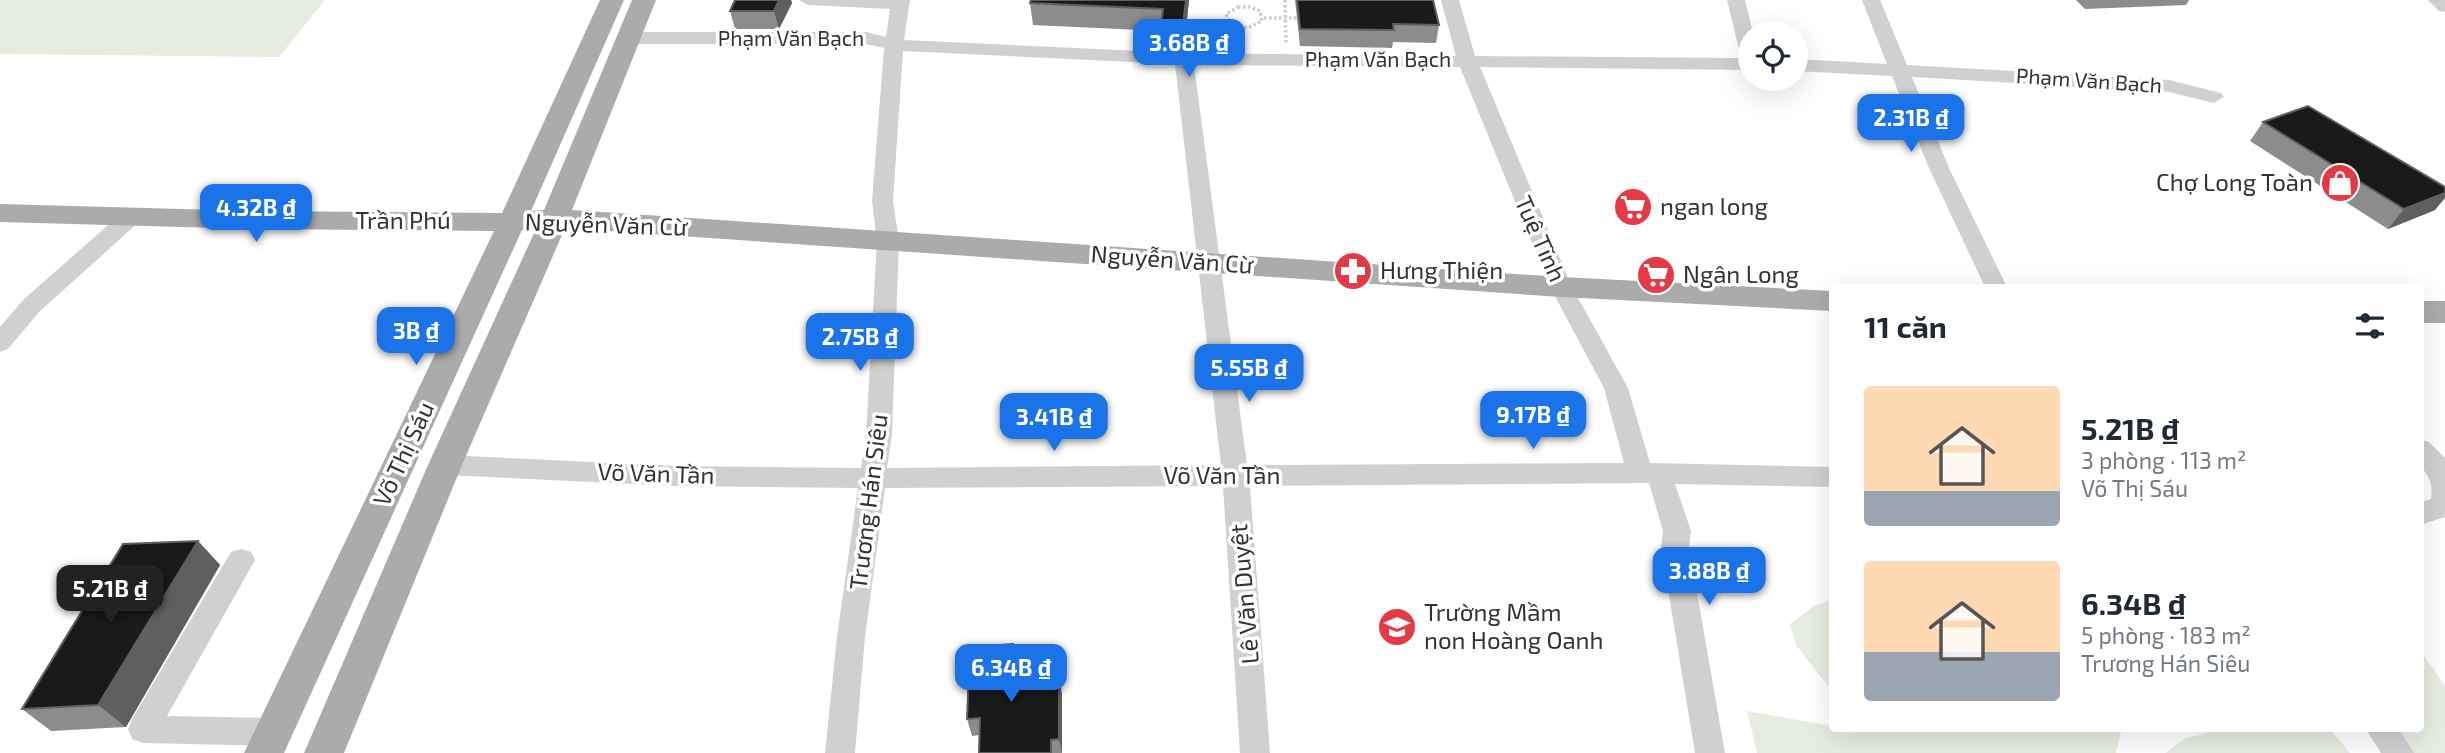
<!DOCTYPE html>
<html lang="vi">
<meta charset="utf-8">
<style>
:root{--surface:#fff;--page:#f2f2f3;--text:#1f2937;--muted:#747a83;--accent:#1a73e8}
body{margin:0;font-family:"Exo 2",sans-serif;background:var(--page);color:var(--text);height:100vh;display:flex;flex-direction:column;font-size:26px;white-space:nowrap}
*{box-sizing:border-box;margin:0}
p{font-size:23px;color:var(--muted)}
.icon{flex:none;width:38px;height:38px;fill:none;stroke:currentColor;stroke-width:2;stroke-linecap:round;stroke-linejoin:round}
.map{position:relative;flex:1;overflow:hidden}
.sheet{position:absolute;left:1829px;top:284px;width:595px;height:448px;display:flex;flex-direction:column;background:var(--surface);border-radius:7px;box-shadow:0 7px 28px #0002}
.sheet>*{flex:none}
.controls{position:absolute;left:1738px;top:21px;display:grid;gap:14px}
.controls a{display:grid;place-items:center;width:70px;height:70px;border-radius:50%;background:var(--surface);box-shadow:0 7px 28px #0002;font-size:35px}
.price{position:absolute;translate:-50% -60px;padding:0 16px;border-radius:14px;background:var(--accent);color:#fff;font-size:23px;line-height:46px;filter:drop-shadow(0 2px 4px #0008)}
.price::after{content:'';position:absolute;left:50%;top:42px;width:21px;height:16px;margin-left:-10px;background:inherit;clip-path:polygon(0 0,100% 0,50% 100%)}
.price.selected{background:#222;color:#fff}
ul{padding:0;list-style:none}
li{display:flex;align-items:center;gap:21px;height:175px;padding:0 35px}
li span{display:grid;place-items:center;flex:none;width:196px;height:140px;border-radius:7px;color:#555}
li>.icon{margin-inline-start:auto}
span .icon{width:84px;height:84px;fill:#fffc;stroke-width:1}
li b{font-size:30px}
h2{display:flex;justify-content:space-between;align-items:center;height:84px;padding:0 35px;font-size:30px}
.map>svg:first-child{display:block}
.green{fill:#e6ecdf}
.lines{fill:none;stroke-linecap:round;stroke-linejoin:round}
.path{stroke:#cdcdcd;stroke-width:3.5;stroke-dasharray:2.5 2.5;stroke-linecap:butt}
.minor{fill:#d0d0d0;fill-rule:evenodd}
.major{fill:#ababab;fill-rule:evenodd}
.wall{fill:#8c8c8c}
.shaded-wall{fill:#5f5f5f}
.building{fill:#1a1a1a;stroke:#5f5f5f;stroke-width:2}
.labels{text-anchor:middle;stroke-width:7;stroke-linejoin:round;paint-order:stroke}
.far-street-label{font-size:21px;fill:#333;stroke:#fff}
.poi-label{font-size:24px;fill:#333;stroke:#fff;text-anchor:start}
.street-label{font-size:24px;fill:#333;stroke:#fff}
</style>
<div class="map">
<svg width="2445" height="753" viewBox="0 0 2445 753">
<rect width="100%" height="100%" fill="#fff"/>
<g class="green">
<polygon points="0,0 325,0 279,57 0,54"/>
<polygon points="1832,599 1832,691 1796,645 1790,624 1814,606"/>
<polygon points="2420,650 2445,686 2445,753 2412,753 2394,728 2420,728"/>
<polygon points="1747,711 1832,726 1832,728 1849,729 2122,728 2116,753 1757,753"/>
<polygon points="2224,728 2329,728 2350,753 2166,753 2184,739"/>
</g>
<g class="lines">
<g class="path">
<polyline points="1285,0 1286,45"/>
<polygon points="1238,7 1250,7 1260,11 1262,21 1248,28 1230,24 1226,14"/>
<polyline points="1264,18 1300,18"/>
</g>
<g class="minor">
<path d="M799,0h111l-6,40 280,13 272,3 -15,-56h18l16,56 266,2 -14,-58h18l8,33h-3v37l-270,-3 92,220 56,101 22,75 182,4v20l-157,-3 16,47 -2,16 36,206h-30l-34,-206 2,-16 -14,-48 -399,3 20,267h-30l-17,-267 -338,2 -20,149 -10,116h-30l12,-116 21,-149 -182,-2 -231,-11 -9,-3 -4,-7 4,-7 9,-3 231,11 185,2 5,-34 11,-193 -5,-40 12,-153 -18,-4h-237l-9,-6 9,-6h237l20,5 4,-28 -82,-4zM903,51l272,13 46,401 -334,3 5,-34 7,-193 -6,-40zM1194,65l266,2 90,220 54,101 20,75 -377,2z"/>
<polygon points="1862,0 1880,0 1907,65 2169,80 2221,93 2224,97 2214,103 2169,92 1912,77 1949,168 2007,287 1985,287 1929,168 1892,76 1796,71 1796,59 1887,64"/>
<polygon points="2428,0 2445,0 2445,12 2439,11"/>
<polygon points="132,209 140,211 143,216 140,221 39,312 8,349 0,352 0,327 23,300 124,211"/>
<path d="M2420,439l9,3 16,16v59l-25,8v-22l11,-4c2,-14 -1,-23 -11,-33z"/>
<polygon points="241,549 251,552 255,560 167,716 274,718 285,722 289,732 285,742 274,746 143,743 132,739 128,729 132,719 231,552"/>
<polygon points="2365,728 2398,728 2414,753 2381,753"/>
</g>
<g class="major">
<polygon points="600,0 624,0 531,211 544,210 632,0 656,0 572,210 1561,277 1832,291 1832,311 1561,297 565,228 462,465 344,753 304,753 428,465 536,229 522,230 284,753 244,753 494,231 255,229 0,222 0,204 255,211 502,213"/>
<rect x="2420" y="301" width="25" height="22"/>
</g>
</g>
<g class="wall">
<polygon points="735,0 791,0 792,3 779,29 735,29 730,11"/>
<polygon points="1031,0 1189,0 1184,47 1162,47 1162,31 1033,25 1030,3"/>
<polygon points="1295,0 1433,0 1439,25 1436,43 1393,42 1392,48 1300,46"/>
<polygon points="2076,0 2189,0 2186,5 2085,9"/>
<polygon points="2263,122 2435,210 2388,229 2250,141"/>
<polygon points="198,541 220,565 126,727 51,731 22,709"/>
<polygon points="1017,662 1017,680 1062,694 1062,753 979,753 980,735 972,736 967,719"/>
</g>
<g class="shaded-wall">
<polygon points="779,0 791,0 792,3 779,29 774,11"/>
<polygon points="1186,0 1189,0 1184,47 1183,24"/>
<polygon points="2445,193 2445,198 2435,210 2388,229 2404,209"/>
<polygon points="198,541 220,565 126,727 98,705"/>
<polygon points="1013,644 1017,662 1017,698 1013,680"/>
<polygon points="1059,676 1062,694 1062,753 1059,739"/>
</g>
<g class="building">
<polygon points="735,0 779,0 774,11 730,11"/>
<polygon points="1031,0 1186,0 1183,24 1161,24 1163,9 1030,3"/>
<polygon points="1297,0 1433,0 1439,25 1393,24 1394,30 1300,29"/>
<polygon points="2308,106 2445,187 2445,193 2404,209 2263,122"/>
<polygon points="198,541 98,705 22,709 123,544"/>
<polygon points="1013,644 1013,680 1059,676 1059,739 1051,740 1051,753 979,753 980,718 967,719 970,647"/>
</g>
<defs>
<symbol id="shop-disc" viewBox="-11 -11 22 22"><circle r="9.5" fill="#e63946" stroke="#fff"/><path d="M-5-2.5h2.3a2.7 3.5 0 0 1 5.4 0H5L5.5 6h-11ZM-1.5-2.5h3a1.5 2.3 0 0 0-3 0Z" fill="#fff"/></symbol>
<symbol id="supermarket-disc" viewBox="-11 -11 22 22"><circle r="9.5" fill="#e63946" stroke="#fff"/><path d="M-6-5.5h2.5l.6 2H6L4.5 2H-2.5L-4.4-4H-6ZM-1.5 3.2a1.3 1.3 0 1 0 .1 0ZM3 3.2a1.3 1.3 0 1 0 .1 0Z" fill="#fff"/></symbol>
<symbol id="pharmacy-disc" viewBox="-11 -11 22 22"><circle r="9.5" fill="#e63946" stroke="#fff"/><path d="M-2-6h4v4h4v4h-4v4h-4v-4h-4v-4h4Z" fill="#fff"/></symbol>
<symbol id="school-disc" viewBox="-11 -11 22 22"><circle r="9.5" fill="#e63946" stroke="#fff"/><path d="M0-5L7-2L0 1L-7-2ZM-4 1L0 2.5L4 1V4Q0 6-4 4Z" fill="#fff"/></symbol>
</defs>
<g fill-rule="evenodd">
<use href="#shop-disc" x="2318" y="161" width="44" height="44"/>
<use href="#supermarket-disc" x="1611" y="185" width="44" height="44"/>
<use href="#pharmacy-disc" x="1331" y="249" width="44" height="44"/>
<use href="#supermarket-disc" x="1634" y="253" width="44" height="44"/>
<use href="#school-disc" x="1375" y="605" width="44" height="44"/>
</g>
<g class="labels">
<g class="far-street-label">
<text x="791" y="46">Phạm Văn Bạch</text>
<text x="1378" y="67">Phạm Văn Bạch</text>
<text transform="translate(2089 81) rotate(4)" y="7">Phạm Văn Bạch</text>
</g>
<g class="poi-label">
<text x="2313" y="191" text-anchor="end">Chợ Long Toàn</text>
<text x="1660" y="215">ngan long</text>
<text x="1380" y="279">Hưng Thiện</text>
<text x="1683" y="283">Ngân Long</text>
<text x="1424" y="621">Trường Mầm<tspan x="1424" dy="28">non Hoàng Oanh</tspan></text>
</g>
<g class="street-label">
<text x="403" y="229">Trần Phú</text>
<text transform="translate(606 225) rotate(2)" y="8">Nguyễn Văn Cừ</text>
<text transform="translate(1540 239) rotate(66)" y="8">Tuệ Tĩnh</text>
<text transform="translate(1172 260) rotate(4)" y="8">Nguyễn Văn Cừ</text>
<text transform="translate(404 454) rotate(-65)" y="8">Võ Thị Sáu</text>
<text transform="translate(656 474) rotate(2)" y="8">Võ Văn Tần</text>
<text x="1222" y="484">Võ Văn Tần</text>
<text transform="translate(869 502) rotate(-83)" y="8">Trương Hán Siêu</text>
<text transform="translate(1245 594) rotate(-95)" y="8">Lê Văn Duyệt</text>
</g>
</g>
</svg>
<div class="controls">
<a><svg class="icon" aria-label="locate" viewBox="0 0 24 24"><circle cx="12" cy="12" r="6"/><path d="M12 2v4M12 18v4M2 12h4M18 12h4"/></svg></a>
</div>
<b class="price" style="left:1189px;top:79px">3.68B ₫</b>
<b class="price" style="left:1911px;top:154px">2.31B ₫</b>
<b class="price" style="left:256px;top:244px">4.32B ₫</b>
<b class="price" style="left:416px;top:367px">3B ₫</b>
<b class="price" style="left:860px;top:373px">2.75B ₫</b>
<b class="price" style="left:1249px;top:404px">5.55B ₫</b>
<b class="price" style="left:1533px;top:451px">9.17B ₫</b>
<b class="price" style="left:1054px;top:453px">3.41B ₫</b>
<b class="price" style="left:1709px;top:607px">3.88B ₫</b>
<b class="price selected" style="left:110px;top:625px">5.21B ₫</b>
<b class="price" style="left:1011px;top:704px">6.34B ₫</b>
<section class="sheet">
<h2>11 căn<svg class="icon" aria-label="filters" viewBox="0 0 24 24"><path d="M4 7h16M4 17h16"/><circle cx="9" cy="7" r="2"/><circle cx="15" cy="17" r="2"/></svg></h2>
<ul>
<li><span style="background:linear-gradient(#ffd9b3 75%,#9aa5b1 0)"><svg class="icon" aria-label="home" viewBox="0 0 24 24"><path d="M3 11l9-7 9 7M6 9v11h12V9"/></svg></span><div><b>5.21B ₫</b><p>3 phòng · 113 m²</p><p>Võ Thị Sáu</p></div></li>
<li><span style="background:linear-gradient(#ffd9b3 65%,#9aa5b1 0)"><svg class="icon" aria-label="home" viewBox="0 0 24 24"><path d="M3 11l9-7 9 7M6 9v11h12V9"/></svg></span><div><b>6.34B ₫</b><p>5 phòng · 183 m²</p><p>Trương Hán Siêu</p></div></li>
</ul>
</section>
</div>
